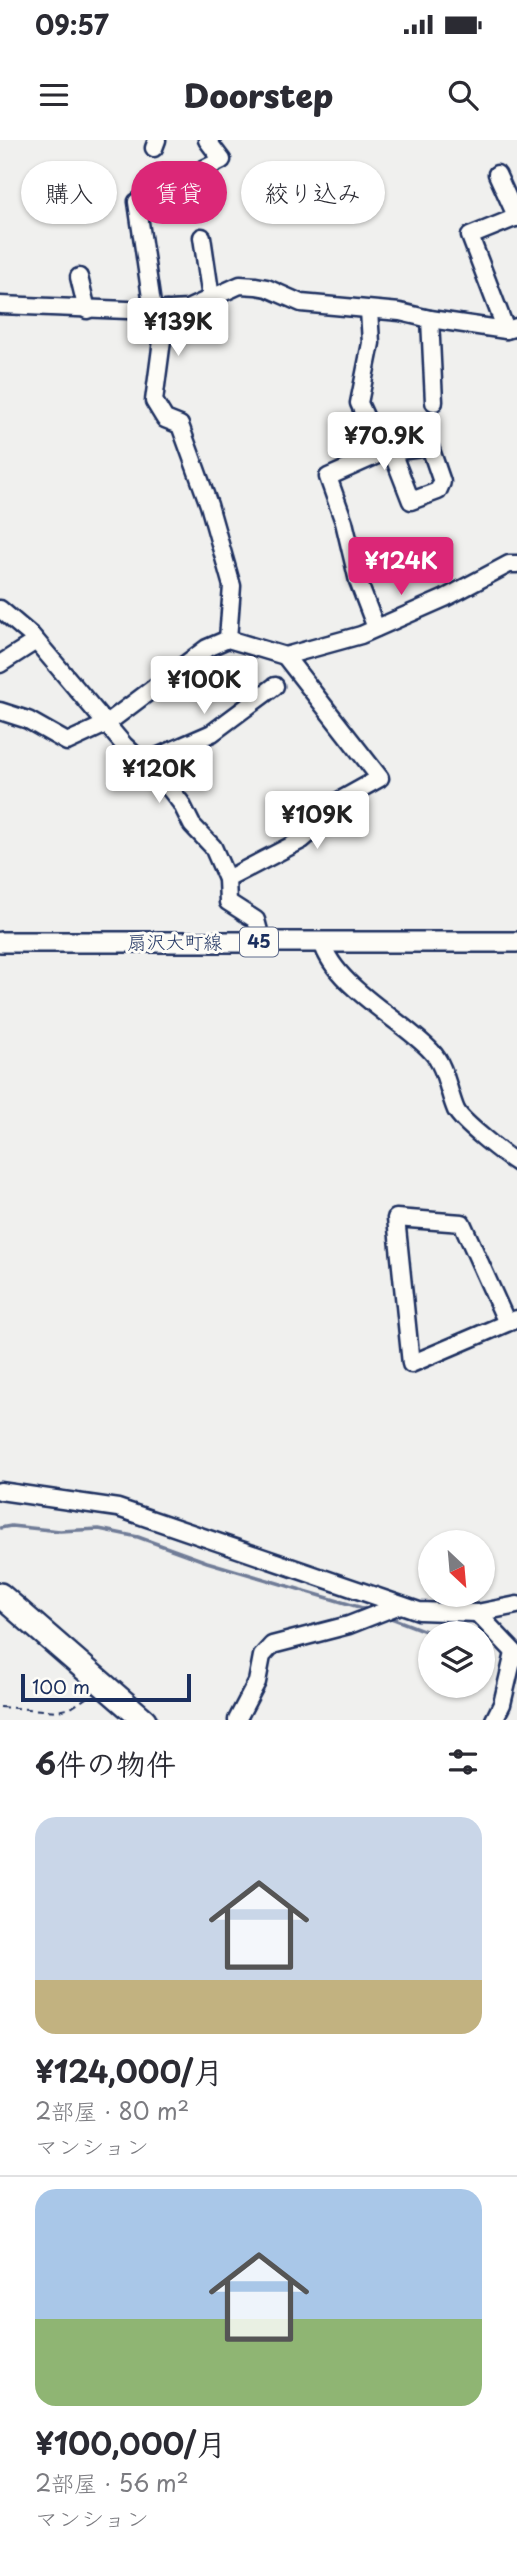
<!DOCTYPE html>
<html lang="ja">
<meta charset="utf-8">
<style>
:root{--surface:#fff;--page:#f2f2f3;--text:#2b2b33;--muted:#7c7c81;--line:#e1e1e2;--accent:#db2777}
body{margin:0;font-family:"Playpen Sans","Klee One",sans-serif;background:var(--page);color:var(--text);height:100vh;display:flex;flex-direction:column;font-size:26px;white-space:nowrap}
*{box-sizing:border-box;margin:0}
p{font-size:23px;color:var(--muted)}
.icon{flex:none;width:38px;height:38px;fill:none;stroke:currentColor;stroke-width:2;stroke-linecap:round;stroke-linejoin:round}
.map{position:relative;height:1580px;overflow:hidden}
.panel{display:flex;flex-direction:column;background:var(--surface);flex:1}
.panel>*{flex:none}
.guide{position:absolute;left:21px;top:21px;width:476px;height:63px;display:flex;gap:14px}
.needle{width:46px;rotate:154deg}
.fabs{position:absolute;left:418px;top:1390px;display:grid;gap:14px}
.fabs a{display:grid;place-items:center;width:77px;height:77px;border-radius:50%;background:var(--surface);box-shadow:0 2px 5px #0004;font-size:35px}
.scale{position:absolute;left:21px;bottom:18px;width:170px;box-sizing:border-box;padding-left:7px;border:4px solid #1b2f5e;border-top:0;font-size:19px;line-height:24px;white-space:nowrap;color:#1b2f5e;-webkit-text-stroke:5px #fdfcf7;paint-order:stroke}
.price{position:absolute;translate:-50% -60px;padding:0 16px;border-radius:7px;background:#fff;color:#222;font-size:23px;line-height:46px;filter:drop-shadow(0 2px 4px #0008)}
.price::after{content:'';position:absolute;left:50%;top:42px;width:21px;height:16px;margin-left:-10px;background:inherit;clip-path:polygon(0 0,100% 0,50% 100%)}
.price.current{background:var(--accent);color:#fff}
ul{padding:0;list-style:none}
li{display:grid;align-content:center;gap:14px;height:371px;padding:0 35px}
li+li{border-top:2px solid var(--line)}
li span{display:grid;place-items:center;height:217px;border-radius:21px;color:#555}
li>.icon{margin-inline-start:auto}
span .icon{width:126px;height:126px;fill:#fffc;stroke-width:1}
li b{font-size:30px}
h2{display:flex;justify-content:space-between;align-items:center;height:84px;padding:0 35px;font-size:30px}
.tag{padding:0 24px;border-radius:32px;background:var(--surface);box-shadow:0 2px 5px #0004;font-size:24px;line-height:63px}
.tag.current{background:var(--accent);color:#fff}
.status{display:flex;justify-content:space-between;align-items:center;height:49px;padding:0 35px;background:var(--surface);direction:ltr}
.status svg{height:19px;fill:currentColor}
header{display:flex;justify-content:space-between;align-items:center;height:91px;padding:0 35px;background:var(--surface);font-size:32px;font-weight:800}
.map>svg:first-child{display:block}
.lines{fill:none;stroke-linecap:round;stroke-linejoin:round}
.stream{stroke:#6f7b97;stroke-width:3.5}
.minor-casing{stroke:#1b2f5e;stroke-width:21}
.major-casing{stroke:#1b2f5e;stroke-width:24}
.highway-casing{stroke:#1b2f5e;stroke-width:28}
.path{stroke:#1b2f5e;stroke-width:2;stroke-dasharray:7 5;stroke-linecap:butt}
.minor{stroke:#fdfcf7;stroke-width:16}
.major{stroke:#fdfcf7;stroke-width:19}
.highway{stroke:#fdfcf7;stroke-width:23}
.labels{text-anchor:middle;stroke-width:6;stroke-linejoin:round;paint-order:stroke}
.shield{fill:#fdfcf7;stroke:#5f6c8c;stroke-width:2}
.shield-label{font-size:18px;font-weight:bold;fill:#1b2f5e}
.street-label{font-size:19px;fill:#1b2f5e;stroke:#fdfcf7}
</style>
<div class="status"><b>09:57</b><svg viewBox="0 0 49 12"><path d="M0 12V9h3v3zM5 12V6h3v6zM10 12V3h3v9zM15 12V0h3v12zM26 1h20v11H26zM47 4h2v5h-2z"/></svg></div>
<header><svg class="icon" aria-label="menu" viewBox="0 0 24 24"><path d="M4 6h16M4 12h16M4 18h16"/></svg>Doorstep<svg class="icon" aria-label="search" viewBox="0 0 24 24"><circle cx="10" cy="10" r="6"/><path d="M15 15l6 6"/></svg></header>
<div class="map">
<svg width="517" height="1580" viewBox="0 0 517 1580">
<rect width="100%" height="100%" fill="#f0f0ee"/>
<filter id="ink" filterUnits="userSpaceOnUse"><feTurbulence type="fractalNoise" baseFrequency=".0143" numOctaves="2"/><feDisplacementMap in="SourceGraphic" scale="14" xChannelSelector="R" yChannelSelector="G"/><feConvolveMatrix kernelMatrix="1 2 1 2 8 2 1 2 1" color-interpolation-filters="sRGB"/></filter>
<g filter="url(#ink)">
<g class="lines">
<g class="stream">
<polyline points="0,1388 11,1386 60,1391 99,1389 138,1397 207,1422 369,1470"/>
<polyline points="386,1476 428,1492 482,1492 509,1517"/>
</g>
<defs>
<g id="minor">
<polyline points="154,8 157,0"/>
<polyline points="497,34 517,78"/>
<polyline points="202,97 211,158"/>
<polyline points="79,137 87,170"/>
<polyline points="0,165 153,171 187,169 240,145 256,146 267,148 301,163 400,172 430,179 506,190 517,187"/>
<polyline points="166,170 154,261 165,279 180,285 209,365 232,446 228,499"/>
<polyline points="369,170 371,203 359,263 382,313 328,337 344,382 358,441 376,488"/>
<polyline points="153,171 137,62 222,20 207,0"/>
<polyline points="430,179 434,262"/>
<polyline points="506,190 470,96 517,77"/>
<polyline points="382,313 430,307 442,342 438,351 411,361 392,312"/>
<polyline points="0,469 32,496 124,605 167,645 181,663 192,685 213,707 227,739 228,762 256,780 262,802"/>
<polyline points="0,524 36,501"/>
<polyline points="0,571 28,580 67,602 106,584 207,508 228,499 285,516 361,495 445,458 509,424 517,424"/>
<polyline points="143,623 212,593 275,546"/>
<polyline points="227,739 302,700 316,688 337,662 380,638 285,516"/>
<path d="M322,802c12,44 79,77 109,109 15,15 17,41 25,59 6,12 48,45 61,53"/>
<polyline points="507,1183 462,1083 396,1078 411,1224 507,1183 517,1179"/>
<polyline points="0,1351 118,1368 419,1471 477,1473 517,1465"/>
<polyline points="477,1473 517,1515"/>
<polyline points="237,1580 257,1542 262,1516 272,1505 349,1485 400,1465"/>
<polyline points="494,1580 502,1564 514,1513"/>
</g>
<polyline id="major" points="0,802 517,802"/>
<polyline id="highway" points="0,1455 144,1580"/>
</defs>
<use href="#minor" class="minor-casing"/>
<use href="#major" class="major-casing"/>
<use href="#highway" class="highway-casing"/>
<polyline class="path" points="0,1567 57,1571 71,1568 89,1556"/>
<use href="#minor" class="minor"/>
<use href="#major" class="major"/>
<use href="#highway" class="highway"/>
</g>
</g>
<g class="labels">
<rect class="shield" x="240" y="787.5" width="38" height="29" rx="5"/>
<g class="shield-label">
<text x="259" y="808">45</text>
</g>
<g class="street-label">
<text x="175" y="809">扇沢大町線</text>
</g>
</g>
</svg>
<div class="fabs">
<a><svg class="needle" viewBox="-14 -14 28 28"><path d="M0-13l5 13h-10z" fill="#e53935"/><path d="M0 13l5-13h-10z" fill="#7c7c81"/></svg></a>
<a><svg class="icon" aria-label="layers" viewBox="0 0 24 24"><path d="M12 4l9 5-9 5-9-5zM3 14l9 5 9-5"/></svg></a>
</div>
<div class="scale">100 m</div>
<b class="price" style="left:178px;top:218px">¥139K</b>
<b class="price" style="left:384px;top:332px">¥70.9K</b>
<b class="price current" style="left:401px;top:457px">¥124K</b>
<b class="price" style="left:204px;top:576px">¥100K</b>
<b class="price" style="left:159px;top:665px">¥120K</b>
<b class="price" style="left:317px;top:711px">¥109K</b>
<div class="guide">
<a class="tag">購入</a>
<a class="tag current">賃貸</a>
<a class="tag">絞り込み</a>
</div>
</div>
<section class="panel">
<h2>6件の物件<svg class="icon" aria-label="filters" viewBox="0 0 24 24"><path d="M4 7h16M4 17h16"/><circle cx="9" cy="7" r="2"/><circle cx="15" cy="17" r="2"/></svg></h2>
<ul>
<li><span style="background:linear-gradient(#c9d6e8 75%,#c2b280 0)"><svg class="icon" aria-label="home" viewBox="0 0 24 24"><path d="M3 11l9-7 9 7M6 9v11h12V9"/></svg></span><div><b>¥124,000/月</b><p>2部屋 · 80 m²</p><p>マンション</p></div></li>
<li><span style="background:linear-gradient(#a9c7e8 60%,#8fb573 0)"><svg class="icon" aria-label="home" viewBox="0 0 24 24"><path d="M3 11l9-7 9 7M6 9v11h12V9"/></svg></span><div><b>¥100,000/月</b><p>2部屋 · 56 m²</p><p>マンション</p></div></li>
</ul>
</section>
